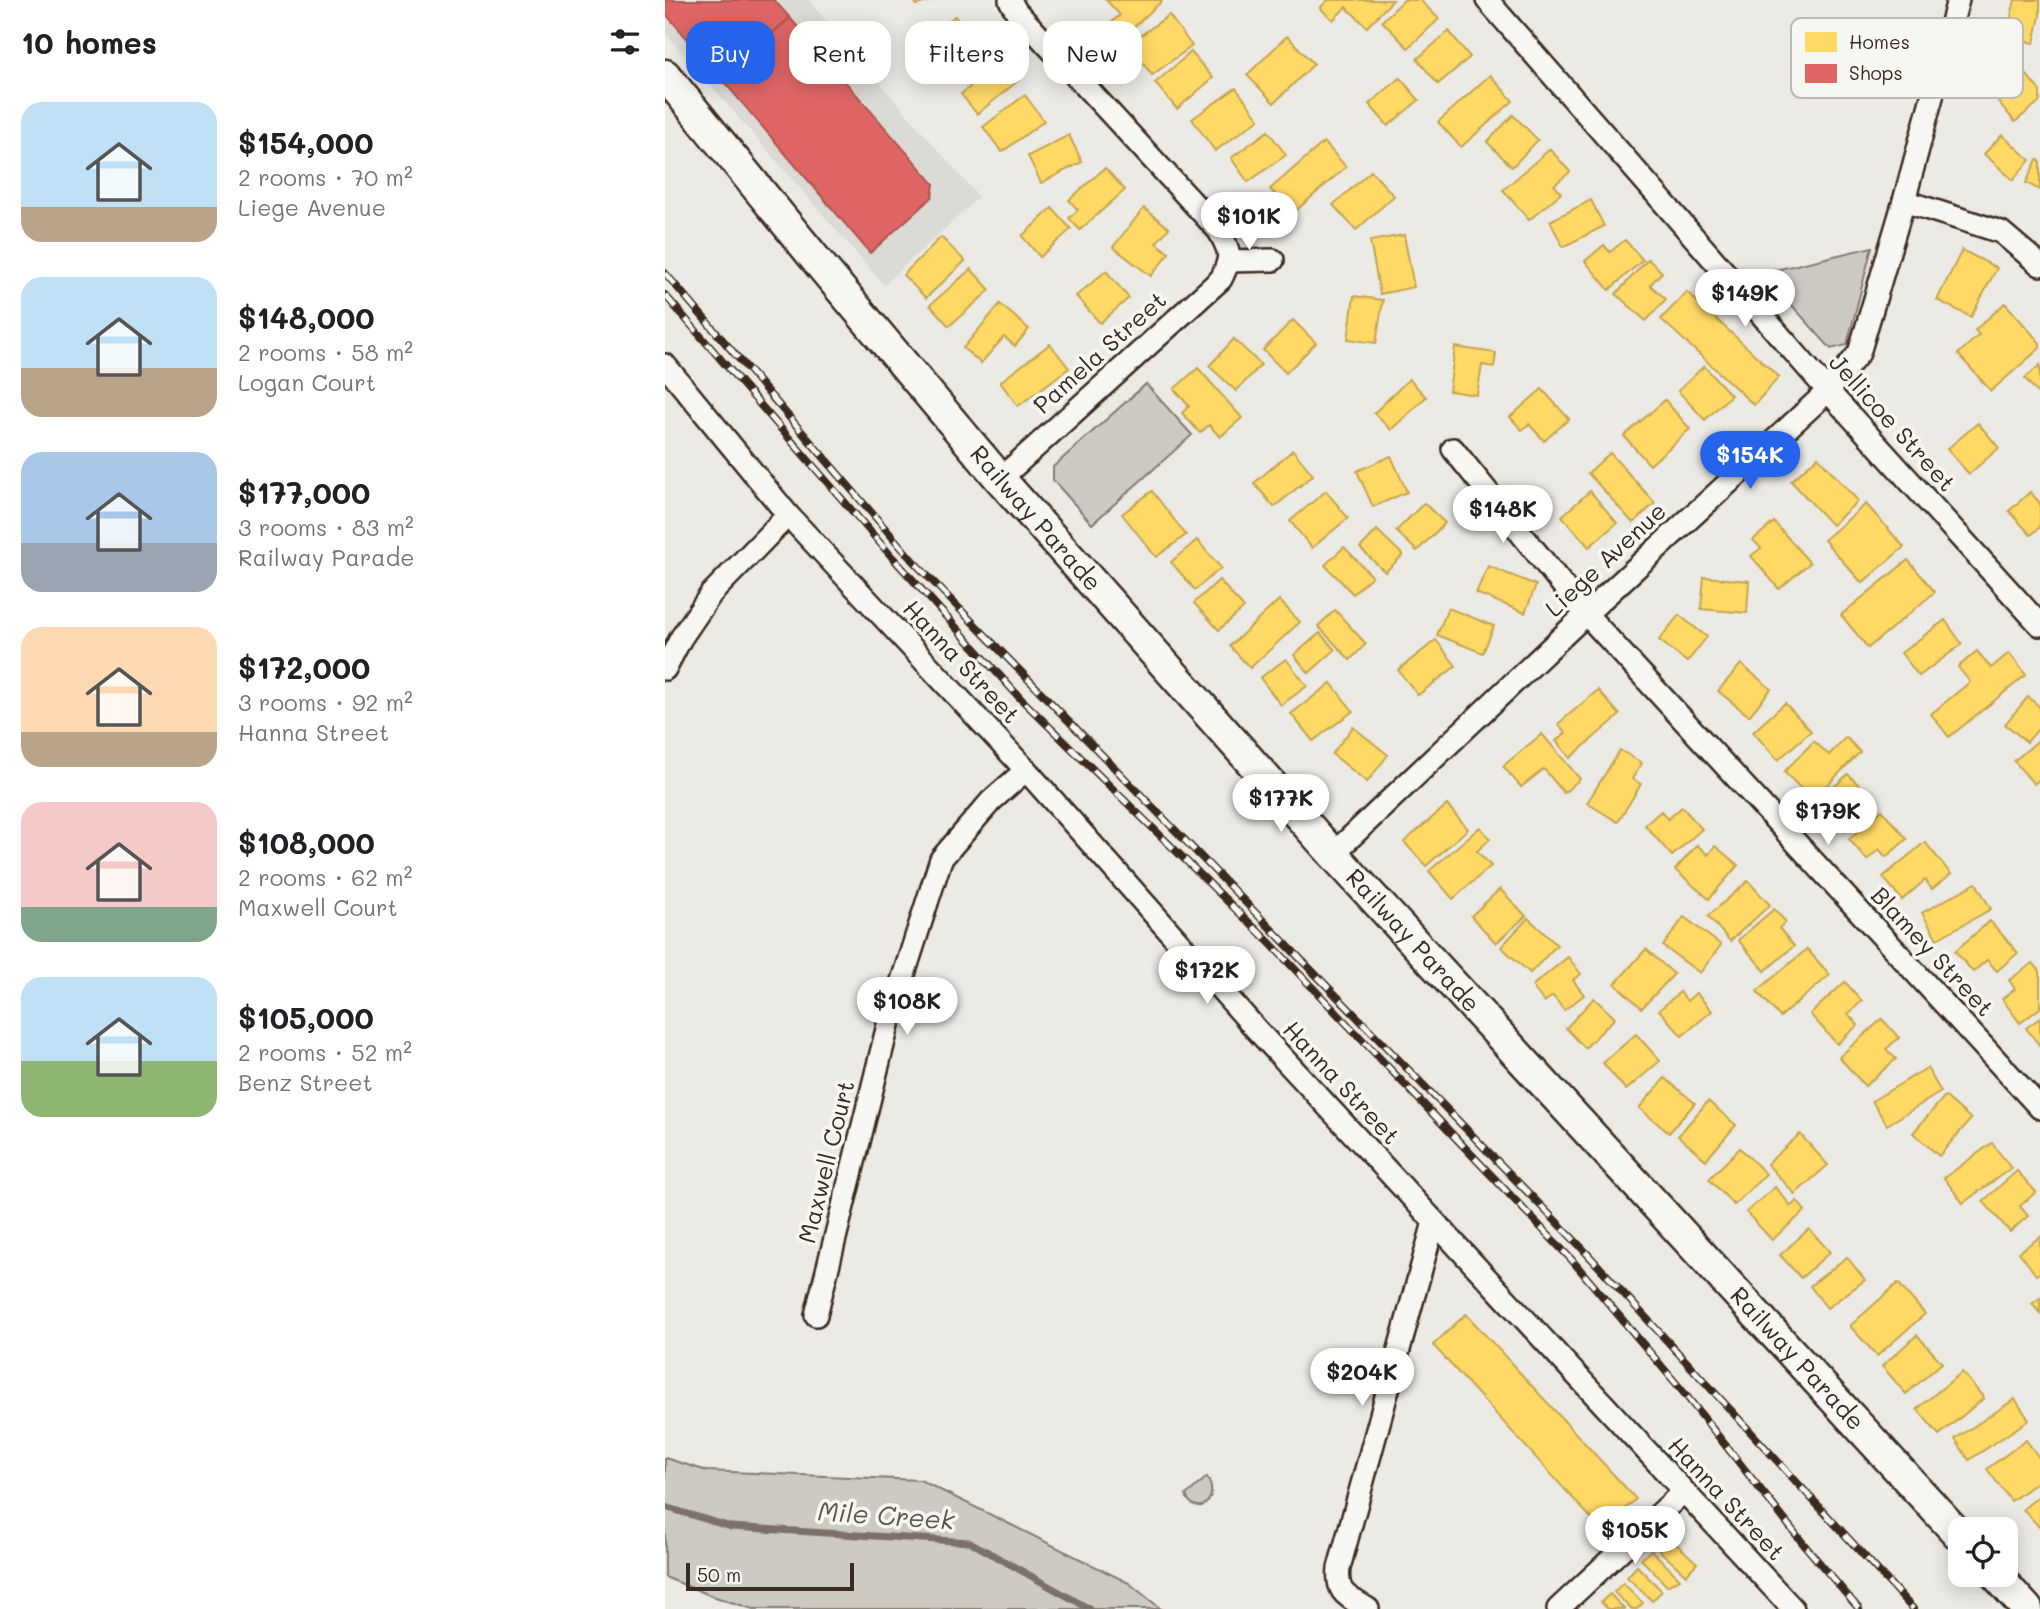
<!DOCTYPE html>
<meta charset="utf-8">
<style>
:root{--surface:#fff;--page:#f2f2f2;--text:#202124;--muted:#757577;--accent:#2563eb}
body{margin:0;font-family:Mali,sans-serif;background:var(--page);color:var(--text);height:100vh;display:flex;flex-direction:column;font-size:26px;white-space:nowrap}
*{box-sizing:border-box;margin:0}
p{font-size:23px;color:var(--muted)}
.icon{flex:none;width:38px;height:38px;fill:none;stroke:currentColor;stroke-width:2;stroke-linecap:round;stroke-linejoin:round}
.map{position:relative;flex:1;overflow:hidden}
.details{display:flex;flex-direction:column;background:var(--surface);width:665px}
.details>*{flex:none}
.top-card{position:absolute;left:21px;top:21px;width:665px;height:63px;display:flex;gap:14px}
.fabs{position:absolute;left:1283px;top:1517px;display:grid;gap:14px}
.fabs a{display:grid;place-items:center;width:70px;height:70px;border-radius:14px;background:var(--surface);box-shadow:0 4px 18px #0003;font-size:35px}
.scale{position:absolute;left:21px;bottom:18px;width:168px;box-sizing:border-box;padding-left:7px;border:4px solid #3b2a1e;border-top:0;font-size:19px;line-height:24px;white-space:nowrap;color:#3b2a1e;-webkit-text-stroke:5px #f6f6f2;paint-order:stroke}
.price{position:absolute;translate:-50% -60px;padding:0 16px;border-radius:24px;background:#fff;color:#222;font-size:23px;line-height:46px;filter:drop-shadow(0 2px 4px #0008)}
.price::after{content:'';position:absolute;left:50%;top:42px;width:21px;height:16px;margin-left:-10px;background:inherit;clip-path:polygon(0 0,100% 0,50% 100%)}
.price.on{background:var(--accent);color:#fff}
ul{padding:0;list-style:none}
li{display:flex;align-items:center;gap:21px;height:175px;padding:0 21px}
li span{display:grid;place-items:center;flex:none;width:196px;height:140px;border-radius:21px;color:#555}
li>.icon{margin-inline-start:auto}
span .icon{width:84px;height:84px;fill:#fffc;stroke-width:1}
li b{font-size:30px}
h2{display:flex;justify-content:space-between;align-items:center;height:84px;padding:0 21px;font-size:30px}
.tag{padding:0 24px;border-radius:21px;background:var(--surface);box-shadow:0 4px 18px #0003;font-size:24px;line-height:63px}
.tag.on{background:var(--accent);color:#fff}
main{display:flex;flex:1;min-height:0}
.map>svg:first-child{display:block}
.built{fill:#dcdad4}
.green{fill:#cdcac4;stroke:#847a71;stroke-width:2}
.homes{fill:#ffd966;stroke:#c4a450;stroke-width:2}
.shops{fill:#e06666;stroke:#ae5450;stroke-width:2}
.lines{fill:none;stroke-linecap:round;stroke-linejoin:round}
.stream{stroke:#7c7167;stroke-width:7}
.street-casing{stroke:#3b2a1e;stroke-width:26}
.secondary-casing{stroke:#3b2a1e;stroke-width:35}
.street{stroke:#f6f6f2;stroke-width:21}
.secondary{stroke:#f6f6f2;stroke-width:30}
.rail-casing{stroke:#3b2a1e;stroke-width:8}
.rail{stroke:#f6f6f2;stroke-width:5;stroke-dasharray:16;stroke-linecap:butt}
.labels{text-anchor:middle;stroke-width:7;stroke-linejoin:round;paint-order:stroke}
.street-label{font-size:24px;fill:#3b2a1e;stroke:#f6f6f2}
.water-label{font-size:26px;font-style:italic;fill:#615449;stroke:#f6f6f2}
.key{fill:#f6f6f2;stroke:#beb9b2;stroke-width:2}
.key-label{font-size:19px;fill:#3b2a1e}
</style>
<main>
<section class="details">
<h2>10 homes<svg class="icon" aria-label="filters" viewBox="0 0 24 24"><path d="M4 7h16M4 17h16"/><circle cx="9" cy="7" r="2"/><circle cx="15" cy="17" r="2"/></svg></h2>
<ul>
<li><span style="background:linear-gradient(#bfe0f5 75%,#b9a48a 0)"><svg class="icon" aria-label="home" viewBox="0 0 24 24"><path d="M3 11l9-7 9 7M6 9v11h12V9"/></svg></span><div><b>$154,000</b><p>2 rooms · 70 m²</p><p>Liege Avenue</p></div></li>
<li><span style="background:linear-gradient(#bfe0f5 65%,#b9a48a 0)"><svg class="icon" aria-label="home" viewBox="0 0 24 24"><path d="M3 11l9-7 9 7M6 9v11h12V9"/></svg></span><div><b>$148,000</b><p>2 rooms · 58 m²</p><p>Logan Court</p></div></li>
<li><span style="background:linear-gradient(#a9c7e8 65%,#9aa5b1 0)"><svg class="icon" aria-label="home" viewBox="0 0 24 24"><path d="M3 11l9-7 9 7M6 9v11h12V9"/></svg></span><div><b>$177,000</b><p>3 rooms · 83 m²</p><p>Railway Parade</p></div></li>
<li><span style="background:linear-gradient(#ffd9b3 75%,#b9a48a 0)"><svg class="icon" aria-label="home" viewBox="0 0 24 24"><path d="M3 11l9-7 9 7M6 9v11h12V9"/></svg></span><div><b>$172,000</b><p>3 rooms · 92 m²</p><p>Hanna Street</p></div></li>
<li><span style="background:linear-gradient(#f6c9c9 75%,#7fa58c 0)"><svg class="icon" aria-label="home" viewBox="0 0 24 24"><path d="M3 11l9-7 9 7M6 9v11h12V9"/></svg></span><div><b>$108,000</b><p>2 rooms · 62 m²</p><p>Maxwell Court</p></div></li>
<li><span style="background:linear-gradient(#bfe0f5 60%,#8fb573 0)"><svg class="icon" aria-label="home" viewBox="0 0 24 24"><path d="M3 11l9-7 9 7M6 9v11h12V9"/></svg></span><div><b>$105,000</b><p>2 rooms · 52 m²</p><p>Benz Street</p></div></li>
</ul>
</section>
<div class="map">
<svg width="1375" height="1609" viewBox="0 0 1375 1609">
<rect width="100%" height="100%" fill="#ebeae5"/>
<filter id="ink" filterUnits="userSpaceOnUse"><feTurbulence type="fractalNoise" baseFrequency=".0143" numOctaves="2"/><feDisplacementMap in="SourceGraphic" scale="14" xChannelSelector="R" yChannelSelector="G"/><feConvolveMatrix kernelMatrix="1 2 1 2 8 2 1 2 1" color-interpolation-filters="sRGB"/></filter>
<g filter="url(#ink)">
<polygon class="built" points="0,0 143,0 314,197 219,285 0,33"/>
<g class="green">
<polygon points="1207,247 1182,345 1166,349 1098,273"/>
<polygon points="481,384 527,435 427,524 388,480 388,467"/>
<polygon points="0,1458 42,1471 255,1480 464,1583 496,1609 88,1609 47,1596 0,1577"/>
<path d="M542,1477c6,11 7,22 -5,29 -8,1 -14,-4 -16,-11z"/>
</g>
<g class="homes">
<polygon points="250,0 271,0 251,5"/>
<polygon points="441,0 498,0 453,42 440,28 455,15"/>
<polygon points="663,0 728,0 702,27 681,7 668,20 655,8"/>
<polygon points="739,0 755,0 774,19 743,48 717,21"/>
<polygon points="1350,0 1375,0 1375,16 1369,43 1341,37"/>
<polygon points="504,15 527,46 487,75 464,44"/>
<polygon points="290,16 306,37 262,71 248,53 260,44 258,41"/>
<polygon points="784,31 805,57 773,84 752,59"/>
<polygon points="622,36 649,64 609,103 582,75"/>
<polygon points="526,52 548,78 512,109 490,83"/>
<polygon points="320,58 333,73 343,65 354,80 312,114 296,94 305,87 297,77"/>
<polygon points="1357,69 1375,91 1375,101 1350,122 1327,94"/>
<polygon points="825,75 848,101 796,147 773,122"/>
<polygon points="735,78 754,100 723,126 704,104"/>
<polygon points="571,88 594,119 550,151 527,119"/>
<polygon points="360,95 379,121 337,152 318,127"/>
<polygon points="848,115 873,140 847,167 822,142"/>
<polygon points="603,131 621,155 583,182 566,158"/>
<polygon points="404,135 417,162 376,183 363,156"/>
<polygon points="1337,135 1365,160 1348,180 1319,154"/>
<polygon points="659,142 681,167 627,214 605,189"/>
<polygon points="885,149 905,172 889,185 896,193 864,220 838,190"/>
<polygon points="1372,159 1375,161 1375,190 1361,183"/>
<polygon points="440,168 460,190 415,230 404,218 413,210 404,200"/>
<polygon points="706,171 729,196 691,230 668,205"/>
<polygon points="926,200 939,226 898,247 885,221"/>
<polygon points="387,208 406,229 375,257 357,236"/>
<polygon points="479,208 504,228 491,243 504,253 486,276 448,247"/>
<polygon points="739,235 749,287 715,294 705,241"/>
<polygon points="276,237 300,261 261,298 238,275"/>
<polygon points="960,240 978,260 944,290 920,261 939,245 945,252"/>
<polygon points="1297,250 1332,268 1306,317 1272,300"/>
<polygon points="983,259 997,272 985,285 1001,299 981,321 951,294"/>
<polygon points="306,269 325,290 284,326 265,305"/>
<polygon points="441,271 464,298 435,323 411,296"/>
<polygon points="1022,292 1114,377 1089,405 996,319"/>
<polygon points="689,296 718,300 711,343 683,339"/>
<polygon points="1340,303 1375,343 1375,348 1326,391 1293,354 1314,335 1310,330"/>
<polygon points="335,304 364,329 350,346 339,337 316,363 298,348"/>
<polygon points="628,320 651,343 621,373 598,350"/>
<polygon points="569,339 596,365 571,391 544,366"/>
<polygon points="385,344 404,368 353,406 335,382"/>
<polygon points="790,347 831,353 829,367 817,365 812,395 784,391"/>
<polygon points="1375,365 1375,396 1360,378"/>
<polygon points="1039,366 1066,395 1040,420 1013,391"/>
<polygon points="533,368 577,418 555,437 544,425 535,433 517,413 524,406 509,389"/>
<polygon points="744,379 761,397 726,430 709,413"/>
<polygon points="877,389 904,419 879,441 864,424 857,430 845,417"/>
<polygon points="1000,400 1025,429 985,465 959,436"/>
<polygon points="1313,423 1334,448 1304,474 1282,449"/>
<polygon points="628,450 648,475 609,507 589,483"/>
<polygon points="945,453 990,503 968,523 923,473"/>
<polygon points="726,456 742,492 708,507 692,471"/>
<polygon points="1153,457 1193,501 1167,525 1126,481"/>
<polygon points="487,491 521,535 491,557 457,514"/>
<polygon points="661,491 683,518 647,548 625,521"/>
<polygon points="925,491 952,523 924,547 897,516"/>
<polygon points="1365,492 1375,503 1375,527 1366,535 1344,511"/>
<polygon points="759,503 780,523 752,551 731,531"/>
<polygon points="1201,504 1239,547 1197,583 1159,540"/>
<polygon points="1109,522 1145,563 1114,589 1086,556 1096,548 1088,540"/>
<polygon points="712,530 738,555 720,572 695,548"/>
<polygon points="532,540 556,568 530,590 506,562"/>
<polygon points="679,547 707,576 688,594 660,565"/>
<polygon points="1243,560 1270,592 1203,648 1176,615"/>
<polygon points="823,566 871,585 860,613 811,593"/>
<polygon points="1039,577 1084,581 1082,613 1036,609"/>
<polygon points="554,580 579,608 554,630 529,603"/>
<polygon points="614,600 635,622 585,668 565,646"/>
<polygon points="783,608 829,626 818,653 772,635"/>
<polygon points="670,610 701,644 685,660 653,626"/>
<polygon points="1014,615 1042,637 1022,662 994,640"/>
<polygon points="1280,620 1297,644 1254,676 1236,653"/>
<polygon points="655,633 670,650 644,673 629,655"/>
<polygon points="771,640 791,666 753,695 733,670"/>
<polygon points="1312,651 1326,668 1344,653 1361,675 1284,737 1266,714 1305,682 1293,667"/>
<polygon points="621,659 642,686 616,705 595,678"/>
<polygon points="1076,664 1106,689 1084,716 1053,691"/>
<polygon points="666,683 688,711 648,741 626,714"/>
<polygon points="933,690 955,715 905,758 891,741 901,733 893,724"/>
<polygon points="1363,697 1375,707 1375,727 1362,742 1340,724"/>
<polygon points="1120,703 1146,731 1113,760 1088,732"/>
<polygon points="688,727 723,755 702,782 667,754"/>
<polygon points="877,734 915,779 899,793 879,769 856,787 838,766"/>
<polygon points="1181,737 1195,752 1148,800 1119,772 1149,741 1164,755"/>
<polygon points="1375,739 1375,779 1369,784 1349,761"/>
<polygon points="955,750 977,763 967,779 976,784 953,822 922,803"/>
<polygon points="1183,774 1211,803 1180,831 1153,802"/>
<polygon points="782,805 803,829 761,866 739,842"/>
<polygon points="1017,807 1037,829 1007,856 980,825 996,811 1003,819"/>
<polygon points="1217,810 1242,839 1221,857 1214,849 1202,860 1184,839"/>
<polygon points="815,827 825,839 812,851 826,866 788,899 764,871"/>
<polygon points="1260,842 1286,874 1267,889 1260,880 1237,900 1218,877"/>
<polygon points="1032,845 1043,855 1050,846 1073,865 1044,899 1010,870"/>
<polygon points="1083,881 1105,905 1065,941 1043,916"/>
<polygon points="1311,883 1326,909 1272,939 1257,913"/>
<polygon points="835,889 861,916 831,943 806,916"/>
<polygon points="1109,909 1121,922 1114,928 1129,946 1100,971 1073,940"/>
<polygon points="1019,917 1056,945 1035,973 998,946"/>
<polygon points="863,918 892,945 865,973 836,947"/>
<polygon points="1325,921 1353,953 1332,971 1322,960 1308,972 1290,951"/>
<polygon points="981,949 1009,974 977,1008 950,984"/>
<polygon points="1142,949 1165,975 1115,1017 1092,991"/>
<polygon points="903,957 916,974 908,980 919,995 899,1010 888,996 879,1002 867,986"/>
<polygon points="1368,963 1375,971 1375,1008 1355,1023 1337,999 1350,989 1344,980"/>
<polygon points="1180,982 1197,1001 1183,1014 1193,1025 1172,1044 1145,1014"/>
<polygon points="1015,992 1022,1001 1031,993 1047,1011 1017,1036 994,1010"/>
<polygon points="929,998 950,1018 920,1048 901,1028"/>
<polygon points="1375,1018 1375,1046 1361,1028"/>
<polygon points="1217,1019 1234,1038 1221,1049 1231,1059 1200,1086 1174,1057"/>
<polygon points="971,1034 995,1061 961,1090 938,1063"/>
<polygon points="1262,1068 1276,1092 1222,1125 1207,1101"/>
<polygon points="1000,1078 1030,1103 1004,1133 974,1108"/>
<polygon points="1280,1096 1306,1119 1274,1156 1248,1133"/>
<polygon points="1043,1101 1071,1125 1041,1160 1013,1136"/>
<polygon points="1135,1134 1163,1165 1130,1194 1102,1164"/>
<polygon points="1327,1143 1346,1168 1298,1203 1279,1178"/>
<polygon points="1075,1148 1101,1174 1069,1205 1044,1179"/>
<polygon points="1352,1171 1371,1192 1355,1206 1363,1216 1345,1232 1318,1201"/>
<polygon points="1110,1187 1126,1206 1132,1201 1140,1211 1107,1240 1081,1212"/>
<polygon points="1144,1229 1165,1252 1136,1278 1115,1255"/>
<polygon points="1375,1237 1375,1273 1371,1275 1354,1252"/>
<polygon points="1182,1257 1200,1280 1162,1308 1145,1286"/>
<polygon points="1233,1283 1260,1314 1212,1356 1185,1326"/>
<polygon points="1375,1298 1375,1313 1367,1304"/>
<polygon points="801,1314 971,1499 937,1530 768,1345"/>
<polygon points="1252,1335 1277,1363 1241,1394 1217,1366"/>
<polygon points="1297,1372 1319,1398 1274,1435 1252,1409"/>
<polygon points="1350,1399 1364,1420 1304,1460 1290,1439"/>
<polygon points="1361,1440 1375,1459 1375,1480 1346,1501 1322,1469"/>
<polygon points="1375,1495 1375,1528 1358,1509"/>
<polygon points="996,1530 1032,1563 1021,1575 985,1542"/>
<polygon points="986,1550 1015,1579 1002,1586 976,1559"/>
<polygon points="972,1566 997,1591 987,1601 962,1577"/>
<polygon points="958,1583 978,1603 972,1609 966,1609 949,1592"/>
<polygon points="945,1594 959,1609 943,1609 936,1602"/>
</g>
<g class="shops">
<polygon points="0,0 109,0 125,18 55,77 0,13"/>
<polygon points="125,18 269,184 267,197 205,253 55,77"/>
</g>
<g class="lines">
<polyline class="stream" points="0,1507 66,1527 305,1542 425,1609"/>
<defs>
<g id="street">
<polyline points="822,0 1163,391 1375,625"/>
<polyline points="1239,201 1336,232 1375,265"/>
<polyline points="564,261 608,260"/>
<polyline points="0,365 123,515 361,770 591,1029 1128,1609"/>
<polyline points="788,449 921,614 1375,1108"/>
<path d="M335,479l221,-200c11,-23 10,-26 -2,-48l-203,-220 -6,-11"/>
<polyline points="0,669 16,638 46,594 123,515"/>
<polyline points="668,854 921,614 1163,391 1194,353 1239,201 1293,0"/>
<polyline points="151,1315 224,1021 276,859 326,801 361,770"/>
<path d="M703,1609c-20,-13 -32,-14 -29,-41l95,-346"/>
<polyline points="893,1609 1018,1492"/>
</g>
<g id="secondary">
<path id="s1" d="M0,75l152,186 183,218 333,375 627,682"/>
<polyline points="1331,1575 1362,1609"/>
</g>
</defs>
<use href="#street" class="street-casing"/>
<use href="#secondary" class="secondary-casing"/>
<use href="#street" class="street"/>
<use href="#secondary" class="secondary"/>
<defs>
<g id="rail">
<polyline points="0,273 249,562 916,1247 1248,1609"/>
<polyline points="0,295 228,558 355,698 604,942 906,1259 1015,1388 1141,1547 1194,1609"/>
</g>
</defs>
<use href="#rail" class="rail-casing"/>
<use href="#rail" class="rail"/>
</g>
</g>
<g class="labels">
<g class="street-label">
<text transform="translate(435 353) rotate(-42)" y="8">Pamela Street</text>
<text transform="translate(1227 423) rotate(48)" y="8">Jellicoe Street</text>
<text dy="8" stroke="none"><textPath href="#s1" startOffset="578">Railway Parade</textPath></text>
<text transform="translate(941 560) rotate(-43)" y="8">Liege Avenue</text>
<text transform="translate(296 662) rotate(47)" y="8">Hanna Street</text>
<text dy="8" stroke="none"><textPath href="#s1" startOffset="1144">Railway Parade</textPath></text>
<text transform="translate(1267 952) rotate(47)" y="8">Blamey Street</text>
<text transform="translate(676 1083) rotate(47)" y="8">Hanna Street</text>
<text transform="translate(162 1162) rotate(-76)" y="8">Maxwell Court</text>
<text dy="8" stroke="none"><textPath href="#s1" startOffset="1712">Railway Parade</textPath></text>
<text transform="translate(1061 1499) rotate(47)" y="8">Hanna Street</text>
</g>
<g class="water-label">
<text transform="translate(221 1516) rotate(4)" y="9">Mile Creek</text>
</g>
</g>
<rect x="1126" y="18" width="232" height="80" rx="10" class="key"/>
<rect x="1140" y="32" width="32" height="20" fill="#ffd966"/>
<rect x="1140" y="64" width="32" height="19" fill="#e06666"/>
<g class="key-label">
<text x="1184" y="49">Homes</text>
<text x="1184" y="80">Shops</text>
</g>
</svg>
<div class="fabs">
<a><svg class="icon" aria-label="locate" viewBox="0 0 24 24"><circle cx="12" cy="12" r="6"/><path d="M12 2v4M12 18v4M2 12h4M18 12h4"/></svg></a>
</div>
<div class="scale">50 m</div>
<b class="price" style="left:584px;top:252px">$101K</b>
<b class="price" style="left:1080px;top:329px">$149K</b>
<b class="price on" style="left:1085px;top:491px">$154K</b>
<b class="price" style="left:838px;top:545px">$148K</b>
<b class="price" style="left:616px;top:834px">$177K</b>
<b class="price" style="left:1163px;top:847px">$179K</b>
<b class="price" style="left:542px;top:1006px">$172K</b>
<b class="price" style="left:242px;top:1037px">$108K</b>
<b class="price" style="left:697px;top:1408px">$204K</b>
<b class="price" style="left:970px;top:1566px">$105K</b>
<div class="top-card">
<a class="tag on">Buy</a>
<a class="tag">Rent</a>
<a class="tag">Filters</a>
<a class="tag">New</a>
</div>
</div>
</main>
